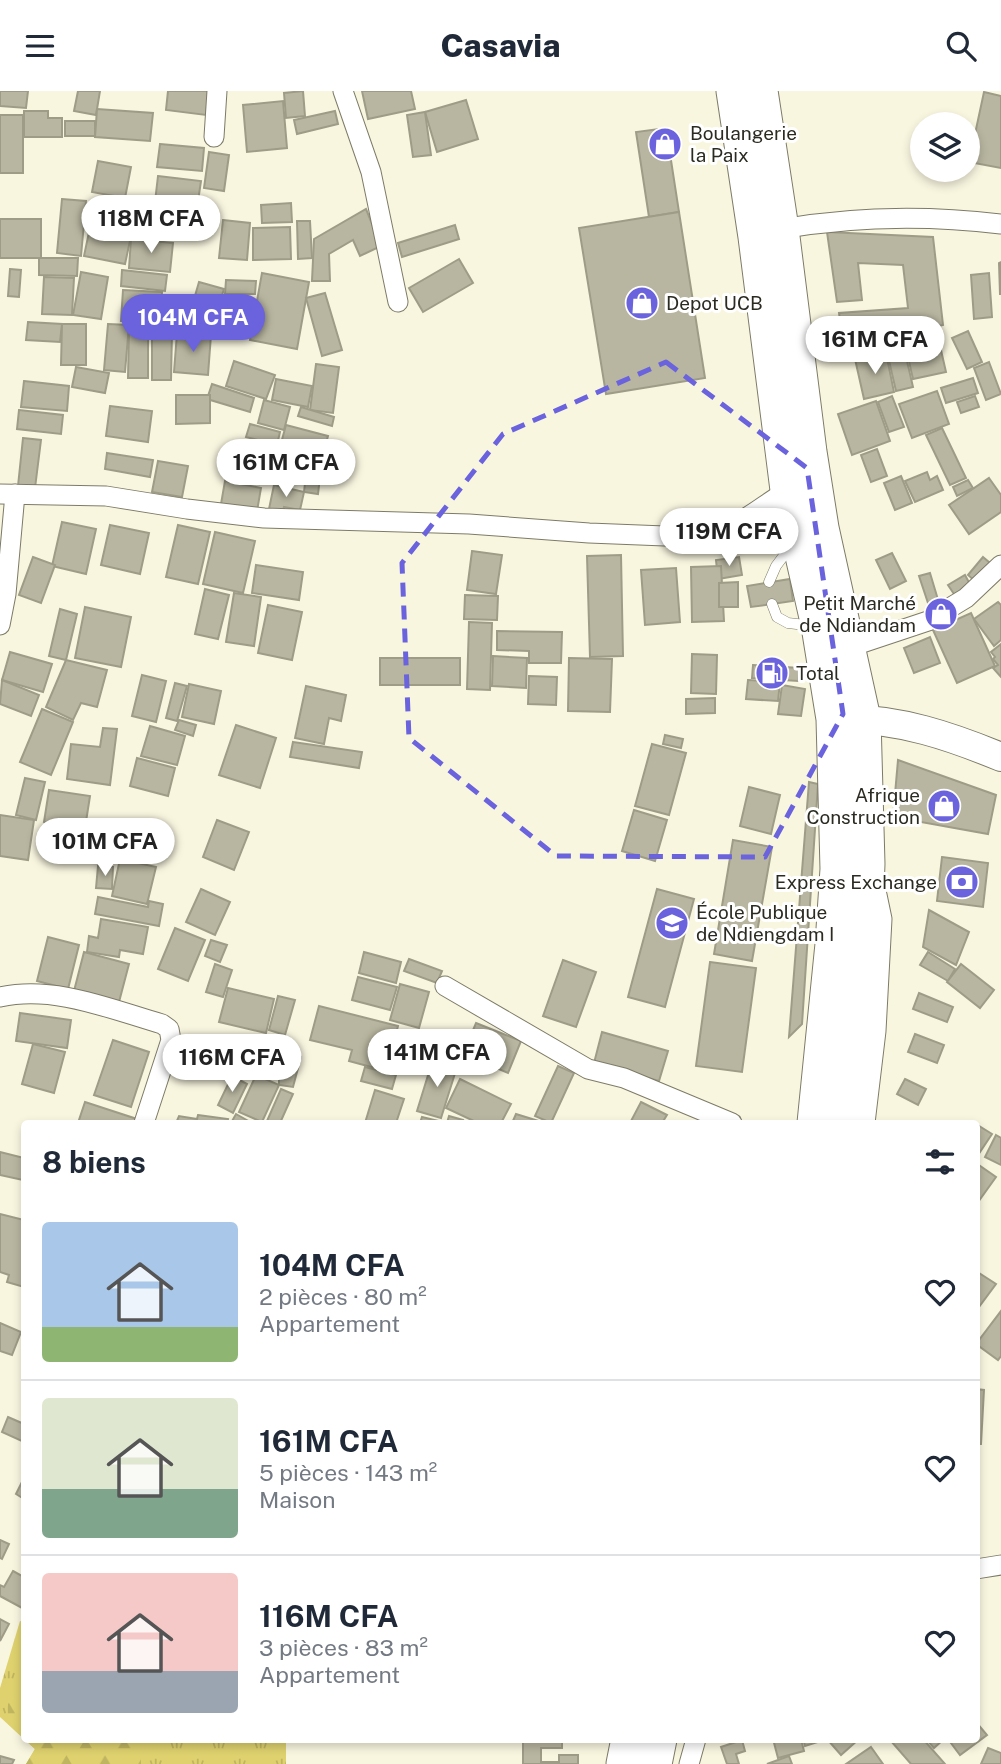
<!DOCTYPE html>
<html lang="fr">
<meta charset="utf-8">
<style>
:root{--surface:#fff;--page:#f2f2f3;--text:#1f2937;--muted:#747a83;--line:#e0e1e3;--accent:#6a63dd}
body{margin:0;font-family:"Public Sans",sans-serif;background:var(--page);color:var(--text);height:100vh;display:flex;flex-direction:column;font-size:26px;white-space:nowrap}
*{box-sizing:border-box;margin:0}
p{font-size:23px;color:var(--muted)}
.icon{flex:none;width:38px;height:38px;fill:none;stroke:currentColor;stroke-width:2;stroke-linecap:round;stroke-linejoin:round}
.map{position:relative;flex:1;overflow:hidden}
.details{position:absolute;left:21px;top:1029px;width:959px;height:623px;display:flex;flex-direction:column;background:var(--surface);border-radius:7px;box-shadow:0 4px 10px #0003}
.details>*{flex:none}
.fabs{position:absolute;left:910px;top:21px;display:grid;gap:14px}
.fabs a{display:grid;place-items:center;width:70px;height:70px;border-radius:50%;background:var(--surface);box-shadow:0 4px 10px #0003;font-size:35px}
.price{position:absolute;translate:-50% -60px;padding:0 16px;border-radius:24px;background:#fff;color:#222;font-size:23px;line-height:46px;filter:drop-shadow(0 2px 4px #0008)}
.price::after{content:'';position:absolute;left:50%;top:42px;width:21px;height:16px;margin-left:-10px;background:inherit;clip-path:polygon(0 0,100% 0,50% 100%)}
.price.selected{background:var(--accent);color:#fff}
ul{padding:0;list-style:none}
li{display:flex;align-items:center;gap:21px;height:175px;padding:0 21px}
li+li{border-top:2px solid var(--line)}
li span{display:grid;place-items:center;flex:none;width:196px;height:140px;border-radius:7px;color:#555}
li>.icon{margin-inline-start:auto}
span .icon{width:84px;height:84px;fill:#fffc;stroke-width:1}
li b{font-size:30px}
h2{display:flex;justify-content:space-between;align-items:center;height:84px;padding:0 21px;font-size:30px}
header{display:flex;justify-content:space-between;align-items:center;height:91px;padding:0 21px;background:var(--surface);font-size:32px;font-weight:800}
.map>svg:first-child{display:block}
.grass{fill:url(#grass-tufts)}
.forest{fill:url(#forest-firs)}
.building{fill:#b8b6a0;stroke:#9e9c87;stroke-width:2}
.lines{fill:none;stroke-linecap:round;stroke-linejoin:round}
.lane-casing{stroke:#7d7b67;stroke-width:11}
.street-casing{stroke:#7d7b67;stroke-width:21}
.secondary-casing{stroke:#7d7b67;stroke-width:30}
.highway-casing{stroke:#7d7b67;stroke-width:37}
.lane{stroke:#fff;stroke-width:10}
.street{stroke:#fff;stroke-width:19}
.secondary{stroke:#fff;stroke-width:28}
.highway{stroke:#fff;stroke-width:35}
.marked{fill:none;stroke:#6a63dd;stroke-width:5;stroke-dasharray:14 9;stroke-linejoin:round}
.labels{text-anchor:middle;stroke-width:6;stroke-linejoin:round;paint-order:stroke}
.poi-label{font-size:19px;fill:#2c2b22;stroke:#fff;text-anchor:start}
</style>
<header><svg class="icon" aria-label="menu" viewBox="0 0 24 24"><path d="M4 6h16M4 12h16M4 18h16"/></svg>Casavia<svg class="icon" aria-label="search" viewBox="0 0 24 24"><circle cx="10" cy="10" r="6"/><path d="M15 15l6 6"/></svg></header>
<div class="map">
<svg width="1001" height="1673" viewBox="0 0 1001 1673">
<defs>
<pattern id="grass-tufts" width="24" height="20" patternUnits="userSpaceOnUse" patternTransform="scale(1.75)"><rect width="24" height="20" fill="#ded16e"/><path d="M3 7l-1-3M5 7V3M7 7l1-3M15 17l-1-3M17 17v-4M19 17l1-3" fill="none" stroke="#bfb45f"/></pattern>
<pattern id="forest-firs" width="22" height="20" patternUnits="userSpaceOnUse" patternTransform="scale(1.75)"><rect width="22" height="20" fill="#ded16e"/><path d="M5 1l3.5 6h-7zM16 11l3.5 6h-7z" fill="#bfb45f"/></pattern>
</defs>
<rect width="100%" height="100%" fill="#f9f6e0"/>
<g class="grass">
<polygon points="20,1530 24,1531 24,1648 0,1626 0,1597"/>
<polygon points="25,1649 286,1649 286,1673 26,1673 35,1658"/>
</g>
<g class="forest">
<polygon points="24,1590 24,1648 8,1633 8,1606"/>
<polygon points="25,1649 141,1649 141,1673 26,1673 35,1658"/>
</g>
<g class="building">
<polygon points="0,0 28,0 26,17 0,15"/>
<polygon points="78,0 100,0 96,24 74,20"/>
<polygon points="168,0 209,0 206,24 166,19"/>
<polygon points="303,0 305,25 286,27 284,2"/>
<polygon points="362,0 411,0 415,18 368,28"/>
<polygon points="984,1 1001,5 1001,77 969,71"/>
<polygon points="466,9 478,48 437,61 425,21"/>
<polygon points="283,10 287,57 247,61 243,14"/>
<polygon points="97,18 153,22 150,50 95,46"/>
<polygon points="24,20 48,20 48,27 62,27 62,46 24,46"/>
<polygon points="335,20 338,33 297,43 294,29"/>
<polygon points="425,21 431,64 413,66 407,24"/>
<rect x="0" y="24" width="23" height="58"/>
<rect x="65" y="30" width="30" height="15"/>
<polygon points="666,37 679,121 649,126 636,41"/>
<polygon points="160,53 204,57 202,80 157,76"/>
<polygon points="209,61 229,64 224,100 204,97"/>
<polygon points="98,70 131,76 125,107 92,101"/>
<polygon points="158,85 201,90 197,117 155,111"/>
<polygon points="62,108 86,110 81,165 57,162"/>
<polygon points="140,112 159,117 152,148 133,144"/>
<polygon points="291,112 292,131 262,132 261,114"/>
<polygon points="366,118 381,155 360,165 353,149 329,163 330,190 312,190 314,148"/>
<polygon points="180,119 218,123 217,134 179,130"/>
<polygon points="679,121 705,287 606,303 579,137"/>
<polygon points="92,127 133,136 125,173 84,165"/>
<rect x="0" y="128" width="41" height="39"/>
<polygon points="223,129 250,132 247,169 219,167"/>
<polygon points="297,130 310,130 312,167 298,168"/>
<polygon points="455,134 459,148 402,166 398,152"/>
<polygon points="290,136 291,168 253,169 253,137"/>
<polygon points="827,141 933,146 943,234 883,248 843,251 839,222 908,217 903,174 858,172 862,209 837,211"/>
<polygon points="131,148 173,152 170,181 129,177"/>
<polygon points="39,167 78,167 77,185 39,184"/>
<polygon points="459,168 473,192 423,221 409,197"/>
<polygon points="1001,171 1001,203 1000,203 999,172"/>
<polygon points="10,178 21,179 19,206 8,205"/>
<polygon points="122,179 167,184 165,200 121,195"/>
<polygon points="81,181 108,186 101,228 73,224"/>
<polygon points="262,182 309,191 297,258 250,249"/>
<polygon points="989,182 992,226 974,228 971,184"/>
<polygon points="44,186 74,187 72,224 42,223"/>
<polygon points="226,189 256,190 255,203 225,203"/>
<polygon points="199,191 224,198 212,236 188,229"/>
<polygon points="123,199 162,201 160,232 121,230"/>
<polygon points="325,202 342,259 322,265 306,207"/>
<polygon points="28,231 62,233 60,251 26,249"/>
<polygon points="62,233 86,233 86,274 61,274"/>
<polygon points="108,233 129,234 125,281 104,279"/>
<polygon points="129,238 148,238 148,287 128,287"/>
<polygon points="968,240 982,271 967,278 952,247"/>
<polygon points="152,241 172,241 171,289 152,289"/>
<polygon points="177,242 211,244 208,284 174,281"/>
<polygon points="938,246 946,281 913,288 905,253"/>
<polygon points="904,257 913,296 896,300 887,261"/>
<polygon points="886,262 894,301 864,308 855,268"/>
<polygon points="234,270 275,284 266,308 226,295"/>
<polygon points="989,271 1001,303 986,309 974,277"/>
<polygon points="316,273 339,276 333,322 310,319"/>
<polygon points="76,276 109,282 105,302 72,296"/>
<polygon points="973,287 978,302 946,312 941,297"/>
<polygon points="276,288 312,295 308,316 272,309"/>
<polygon points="24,290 69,295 67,320 21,316"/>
<polygon points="212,293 254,307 250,321 207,308"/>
<polygon points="937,300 949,333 912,347 899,313"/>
<polygon points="176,304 210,304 210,332 176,333"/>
<polygon points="892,305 904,336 889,341 878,311"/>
<polygon points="975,305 979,316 961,322 957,311"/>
<polygon points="264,309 290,316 284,339 258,332"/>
<polygon points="876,310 890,350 852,364 838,323"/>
<polygon points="110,315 152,320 148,351 106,345"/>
<polygon points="301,316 334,326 332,335 298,325"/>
<polygon points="19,319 63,324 61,343 17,338"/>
<polygon points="250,333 280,341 277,354 246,346"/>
<polygon points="286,334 328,345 322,367 280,356"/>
<polygon points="942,337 966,387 950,394 926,344"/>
<polygon points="23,347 41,349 35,397 18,395"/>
<polygon points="270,356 295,361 289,391 264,386"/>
<polygon points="248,357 266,360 259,393 241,390"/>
<polygon points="877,358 887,385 871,391 861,364"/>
<polygon points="107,362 153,369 150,386 105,378"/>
<polygon points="308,367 322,369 318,403 304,401"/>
<polygon points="158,370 188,375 182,406 152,401"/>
<polygon points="927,381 930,389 937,385 943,399 915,411 905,390"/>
<polygon points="901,385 912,412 895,419 884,392"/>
<polygon points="989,387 1001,404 1001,421 969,443 949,414"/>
<polygon points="968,389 973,397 957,405 953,396"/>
<polygon points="225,390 261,397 256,426 221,413"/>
<polygon points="274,394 304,401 300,419 284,416 283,421 269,418"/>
<polygon points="62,431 96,438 86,483 52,475"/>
<polygon points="110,434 149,442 140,483 101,474"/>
<polygon points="178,434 210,441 198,493 166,486"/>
<polygon points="215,441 255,450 243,502 203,493"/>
<polygon points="472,460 502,464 496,503 467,499"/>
<polygon points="892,462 906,490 890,498 876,469"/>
<polygon points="621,464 623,565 590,566 587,465"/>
<polygon points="33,466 55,474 41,512 19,504"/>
<polygon points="739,466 742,484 718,488 716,469"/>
<polygon points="983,466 990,472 976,491 968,484"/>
<polygon points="256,474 303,481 299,509 252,502"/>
<polygon points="721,475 724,530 692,531 691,476"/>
<polygon points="676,477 680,531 645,534 641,479"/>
<polygon points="930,482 939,512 929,515 919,485"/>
<polygon points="965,484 972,497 956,506 948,494"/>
<polygon points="790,488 793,510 751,516 747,495"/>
<polygon points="738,491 738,516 719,516 719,492"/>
<polygon points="205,498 229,504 218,548 195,543"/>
<polygon points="234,502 261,506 254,555 226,551"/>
<polygon points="465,504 498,505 497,529 464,528"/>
<polygon points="998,511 1001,514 1001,549 994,555 974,528"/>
<polygon points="268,514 302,521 292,569 258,562"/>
<polygon points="85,516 131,526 121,576 75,567"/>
<polygon points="60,518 77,523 66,569 49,565"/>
<polygon points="971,522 995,575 957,592 933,539"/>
<polygon points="469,531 492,532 490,599 467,598"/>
<polygon points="497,540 562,541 561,572 529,572 529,560 497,559"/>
<polygon points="930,546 940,572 914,582 904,557"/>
<polygon points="1001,553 1001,586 993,577 998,574 993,568 995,566 991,561"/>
<polygon points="10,561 52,573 43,601 2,589"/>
<polygon points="692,563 717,564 716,603 691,602"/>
<polygon points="493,565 527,567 526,597 492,595"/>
<rect x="380" y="567" width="80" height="27"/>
<polygon points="569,567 612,568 610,621 568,620"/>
<polygon points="66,569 107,579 97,616 81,612 73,629 46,616"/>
<polygon points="753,574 799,577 798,590 752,587"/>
<polygon points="142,584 166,590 156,631 132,625"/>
<polygon points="529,585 557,586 556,614 528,613"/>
<polygon points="2,589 39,604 31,625 0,613"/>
<polygon points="748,589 780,591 778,610 746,608"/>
<polygon points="175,592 187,595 177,630 166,627"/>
<polygon points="189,593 221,600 214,633 182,626"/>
<polygon points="782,594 805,598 801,625 778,623"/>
<polygon points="306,595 346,604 341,630 329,627 324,653 295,647"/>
<polygon points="715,607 715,622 686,623 686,608"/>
<polygon points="42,618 73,631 51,684 20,671"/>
<polygon points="179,629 196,634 193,645 175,639"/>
<polygon points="236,634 276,647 260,697 219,684"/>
<polygon points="150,635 185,645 177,674 141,665"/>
<polygon points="103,637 117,638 110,694 67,688 71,653 100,656"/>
<polygon points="665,644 683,648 681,657 663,653"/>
<polygon points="293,651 362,661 359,677 290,666"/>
<polygon points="652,653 686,662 669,724 635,715"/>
<polygon points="137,667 175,677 168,705 130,695"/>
<polygon points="898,669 996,704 988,743 893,726"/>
<polygon points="25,687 45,691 36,729 16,724"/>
<polygon points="809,691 818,693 802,933 789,946"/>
<polygon points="749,696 780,704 771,743 740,735"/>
<polygon points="49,699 90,705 85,737 44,731"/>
<polygon points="634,719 667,729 655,770 622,760"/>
<polygon points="0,724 34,729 28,769 0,765"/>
<polygon points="217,729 249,741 234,779 203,766"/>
<polygon points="733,749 772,756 752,870 714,863"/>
<polygon points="942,766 988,772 983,816 937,810"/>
<polygon points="120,768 156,776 147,813 112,805"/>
<polygon points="98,775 113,776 112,798 96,797"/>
<polygon points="201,798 230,811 215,844 186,831"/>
<polygon points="657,798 694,808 665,916 628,906"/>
<polygon points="98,806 148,816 149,810 163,813 159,835 95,823"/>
<polygon points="929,819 969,841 956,874 923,856"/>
<polygon points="101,828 148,836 143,863 120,859 119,866 87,861 89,845 98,847"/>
<polygon points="175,837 205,849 188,890 158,878"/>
<polygon points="48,846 79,854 68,898 37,890"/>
<polygon points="211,849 227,854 220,871 205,865"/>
<polygon points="84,861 129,873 119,911 74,900"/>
<polygon points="364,861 401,871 396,892 359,882"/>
<polygon points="928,861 955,878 948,890 920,874"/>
<polygon points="409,868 442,880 437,892 404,880"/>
<polygon points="563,869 596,881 576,936 543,925"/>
<polygon points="710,871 756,877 742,981 696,975"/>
<polygon points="215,873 232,879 223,906 206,901"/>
<polygon points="961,873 994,899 980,917 947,891"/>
<polygon points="358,886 397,896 390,919 352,909"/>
<polygon points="400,893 429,901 419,937 390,929"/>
<polygon points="228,897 274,908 266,942 219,931"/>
<polygon points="919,902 953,916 947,931 913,918"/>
<polygon points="278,905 295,909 285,944 269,939"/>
<polygon points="319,915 398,935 386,980 349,970 352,959 310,949"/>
<polygon points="20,922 71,929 67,957 16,950"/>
<polygon points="476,932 521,950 508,982 463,963"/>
<polygon points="602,941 668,960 659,990 594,972"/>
<polygon points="915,943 944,954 937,972 908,961"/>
<polygon points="286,947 301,966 293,996 279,994 279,968 271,950"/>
<polygon points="113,949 149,961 131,1016 94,1004"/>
<polygon points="33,953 65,961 54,1002 22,993"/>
<polygon points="433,968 457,976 441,1027 417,1020"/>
<polygon points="558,975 574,982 551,1032 535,1025"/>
<polygon points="365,976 396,984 392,998 361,990"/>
<polygon points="256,984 279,994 262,1031 239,1021"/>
<polygon points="232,985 247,993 233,1022 218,1014"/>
<polygon points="460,988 511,1013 501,1032 478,1032 446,1017"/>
<polygon points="905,988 926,998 918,1014 897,1003"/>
<polygon points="281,998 293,1003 280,1032 272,1032 267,1030"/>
<polygon points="375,999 404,1008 396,1032 365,1032"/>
<polygon points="85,1011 140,1029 139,1032 78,1032"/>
<polygon points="641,1011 667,1024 662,1032 630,1032"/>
<polygon points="236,1023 250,1031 249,1032 231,1032"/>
<polygon points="516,1023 545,1032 512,1032"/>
<polygon points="198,1024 228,1028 227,1032 176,1032 179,1025 197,1028"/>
<polygon points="449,1025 463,1029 462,1032 447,1032"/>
<polygon points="422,1026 443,1031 443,1032 420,1032"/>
<polygon points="976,1033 992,1043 978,1064 976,1064"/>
<polygon points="996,1044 1001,1047 1001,1074 985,1066"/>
<polygon points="0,1061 24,1067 23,1089 0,1084"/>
<polygon points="976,1072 996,1086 976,1114"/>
<polygon points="0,1123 24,1129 24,1196 7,1191 9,1184 0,1181"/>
<polygon points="976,1180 996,1193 976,1220"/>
<polygon points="1001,1220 1001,1265 998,1269 976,1253"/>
<polygon points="0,1232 21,1241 12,1264 0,1260"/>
<polygon points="976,1298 984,1299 981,1353 976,1353"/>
<polygon points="8,1326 24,1333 24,1351 2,1341"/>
<polygon points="24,1387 24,1408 16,1403"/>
<polygon points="0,1449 9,1453 2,1468 0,1467"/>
<polygon points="13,1480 24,1486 24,1518 0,1505 0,1494 4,1496"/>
<polygon points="0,1528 9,1533 0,1550"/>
<polygon points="976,1631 987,1644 960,1664 948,1648 976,1648"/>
<polygon points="523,1648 562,1648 562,1657 541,1657 541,1671 559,1671 559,1664 578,1664 578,1673 523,1673"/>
<polygon points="773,1648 801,1648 804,1660 778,1667"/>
<polygon points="803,1648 827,1648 805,1655"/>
<polygon points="827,1648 859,1648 841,1664"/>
<polygon points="893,1648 923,1648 945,1673 911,1673 891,1650"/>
<polygon points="926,1648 944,1648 934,1657"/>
<polygon points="742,1649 745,1660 736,1663 739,1673 727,1673 721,1656"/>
<polygon points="871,1656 883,1673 846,1673"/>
<polygon points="988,1657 1001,1662 1001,1673 981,1673"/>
<polygon points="0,1665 14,1669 12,1673 0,1673"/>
<polygon points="789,1665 792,1673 767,1673"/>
</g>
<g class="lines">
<defs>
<g id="lane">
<polyline points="769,491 776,475 791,455"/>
<polyline points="772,513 777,526 788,532 814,535"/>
</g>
<g id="street">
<polyline points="343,0 371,81 398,211"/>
<polyline points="214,46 217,0"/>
<path d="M781,138c74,-13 146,-14 220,-5"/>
<path d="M0,403l106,2 81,13 77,9 205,6 120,9 101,4c40,-1 65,-27 98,-47"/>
<polyline points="0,534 6,503 15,403"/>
<polyline points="841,559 928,530 966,507 1001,474"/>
<polyline points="445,895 588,978 624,987 732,1032"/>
<path d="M0,906c54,-12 110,12 162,27l7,5 2,11 -27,83"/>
<polyline points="865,1032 876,940 882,828 877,804"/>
<polyline points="976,1478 1001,1474"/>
<polyline points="689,1673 696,1648"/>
</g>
<path id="secondary" d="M844,628c56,0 106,17 157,38"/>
<g id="highway">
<polyline points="734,0 756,146 788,399 819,535 834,628 838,778 833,853 815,1032"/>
<polyline points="760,0 781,138 809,361 821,437 863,628 867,773 865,821 844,1032"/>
<polyline points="624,1673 629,1648"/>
<polyline points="654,1673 659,1648"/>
</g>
</defs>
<use href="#lane" class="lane-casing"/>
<use href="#street" class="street-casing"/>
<use href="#secondary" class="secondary-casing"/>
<use href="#highway" class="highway-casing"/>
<use href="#lane" class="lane"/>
<use href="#street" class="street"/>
<use href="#secondary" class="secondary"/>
<use href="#highway" class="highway"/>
</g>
<path class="marked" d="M666,271l141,106 36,246 -78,143 -209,-1 -147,-118 -7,-175 101,-129z"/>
<defs>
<symbol id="shop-disc" viewBox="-11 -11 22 22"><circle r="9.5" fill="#6a63dd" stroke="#fff"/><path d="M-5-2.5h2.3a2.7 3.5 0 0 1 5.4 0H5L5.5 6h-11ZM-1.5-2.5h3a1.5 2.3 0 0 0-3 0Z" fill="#fff"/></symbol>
<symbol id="fuel-disc" viewBox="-11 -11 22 22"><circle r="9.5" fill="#6a63dd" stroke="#fff"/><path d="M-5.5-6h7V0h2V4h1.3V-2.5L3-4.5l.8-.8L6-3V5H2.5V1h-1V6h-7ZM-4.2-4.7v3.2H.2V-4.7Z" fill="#fff"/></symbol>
<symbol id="bank-disc" viewBox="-11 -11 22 22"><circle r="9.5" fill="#6a63dd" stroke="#fff"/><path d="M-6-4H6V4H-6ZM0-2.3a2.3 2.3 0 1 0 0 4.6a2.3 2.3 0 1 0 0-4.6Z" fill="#fff"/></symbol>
<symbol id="school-disc" viewBox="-11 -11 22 22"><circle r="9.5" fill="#6a63dd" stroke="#fff"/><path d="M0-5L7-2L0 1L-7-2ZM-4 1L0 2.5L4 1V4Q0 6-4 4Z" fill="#fff"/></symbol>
</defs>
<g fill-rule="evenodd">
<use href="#shop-disc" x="646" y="34" width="38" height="38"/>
<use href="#shop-disc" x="623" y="193" width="38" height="38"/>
<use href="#shop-disc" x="922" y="504" width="38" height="38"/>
<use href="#fuel-disc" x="753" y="563" width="38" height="38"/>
<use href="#shop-disc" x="925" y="696" width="38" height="38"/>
<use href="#bank-disc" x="943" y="772" width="38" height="38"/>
<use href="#school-disc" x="653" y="813" width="38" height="38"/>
</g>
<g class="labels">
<g class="poi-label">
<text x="690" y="49">Boulangerie<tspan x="690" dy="22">la Paix</tspan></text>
<text x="666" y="219">Depot UCB</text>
<text x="916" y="519" text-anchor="end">Petit Marché<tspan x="916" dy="22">de Ndiandam</tspan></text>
<text x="796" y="589">Total</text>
<text x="920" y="711" text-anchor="end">Afrique<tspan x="920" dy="22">Construction</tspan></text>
<text x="937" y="798" text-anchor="end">Express Exchange</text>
<text x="696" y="828">École Publique<tspan x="696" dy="22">de Ndiengdam I</tspan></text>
</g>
</g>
</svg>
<div class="fabs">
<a><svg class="icon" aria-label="layers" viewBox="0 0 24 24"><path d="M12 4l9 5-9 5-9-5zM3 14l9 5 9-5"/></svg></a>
</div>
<b class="price" style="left:151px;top:164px">118M CFA</b>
<b class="price selected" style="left:193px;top:263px">104M CFA</b>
<b class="price" style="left:875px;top:285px">161M CFA</b>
<b class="price" style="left:286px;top:408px">161M CFA</b>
<b class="price" style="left:729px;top:477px">119M CFA</b>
<b class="price" style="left:105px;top:787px">101M CFA</b>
<b class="price" style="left:437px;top:998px">141M CFA</b>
<b class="price" style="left:232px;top:1003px">116M CFA</b>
<section class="details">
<h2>8 biens<svg class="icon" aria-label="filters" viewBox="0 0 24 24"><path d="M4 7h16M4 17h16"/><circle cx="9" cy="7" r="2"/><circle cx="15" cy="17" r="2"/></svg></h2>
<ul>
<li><span style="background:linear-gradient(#a9c7e8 75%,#8fb573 0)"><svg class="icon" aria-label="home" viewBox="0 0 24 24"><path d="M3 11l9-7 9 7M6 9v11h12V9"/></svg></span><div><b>104M CFA</b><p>2 pièces · 80 m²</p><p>Appartement</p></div><svg class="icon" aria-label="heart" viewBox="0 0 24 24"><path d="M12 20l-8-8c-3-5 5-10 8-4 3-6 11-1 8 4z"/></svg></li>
<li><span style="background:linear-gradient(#dfe7d0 65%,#7fa58c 0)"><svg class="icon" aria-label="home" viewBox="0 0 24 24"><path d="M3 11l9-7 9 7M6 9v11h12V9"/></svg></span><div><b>161M CFA</b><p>5 pièces · 143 m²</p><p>Maison</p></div><svg class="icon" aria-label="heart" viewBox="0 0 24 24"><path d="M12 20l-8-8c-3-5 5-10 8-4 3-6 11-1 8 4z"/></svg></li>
<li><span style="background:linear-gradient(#f6c9c9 70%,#9aa5b1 0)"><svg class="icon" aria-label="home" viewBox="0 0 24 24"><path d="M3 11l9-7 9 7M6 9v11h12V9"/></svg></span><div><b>116M CFA</b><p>3 pièces · 83 m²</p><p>Appartement</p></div><svg class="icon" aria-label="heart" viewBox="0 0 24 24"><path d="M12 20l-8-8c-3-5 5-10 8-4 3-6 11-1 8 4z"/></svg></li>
</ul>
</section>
</div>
